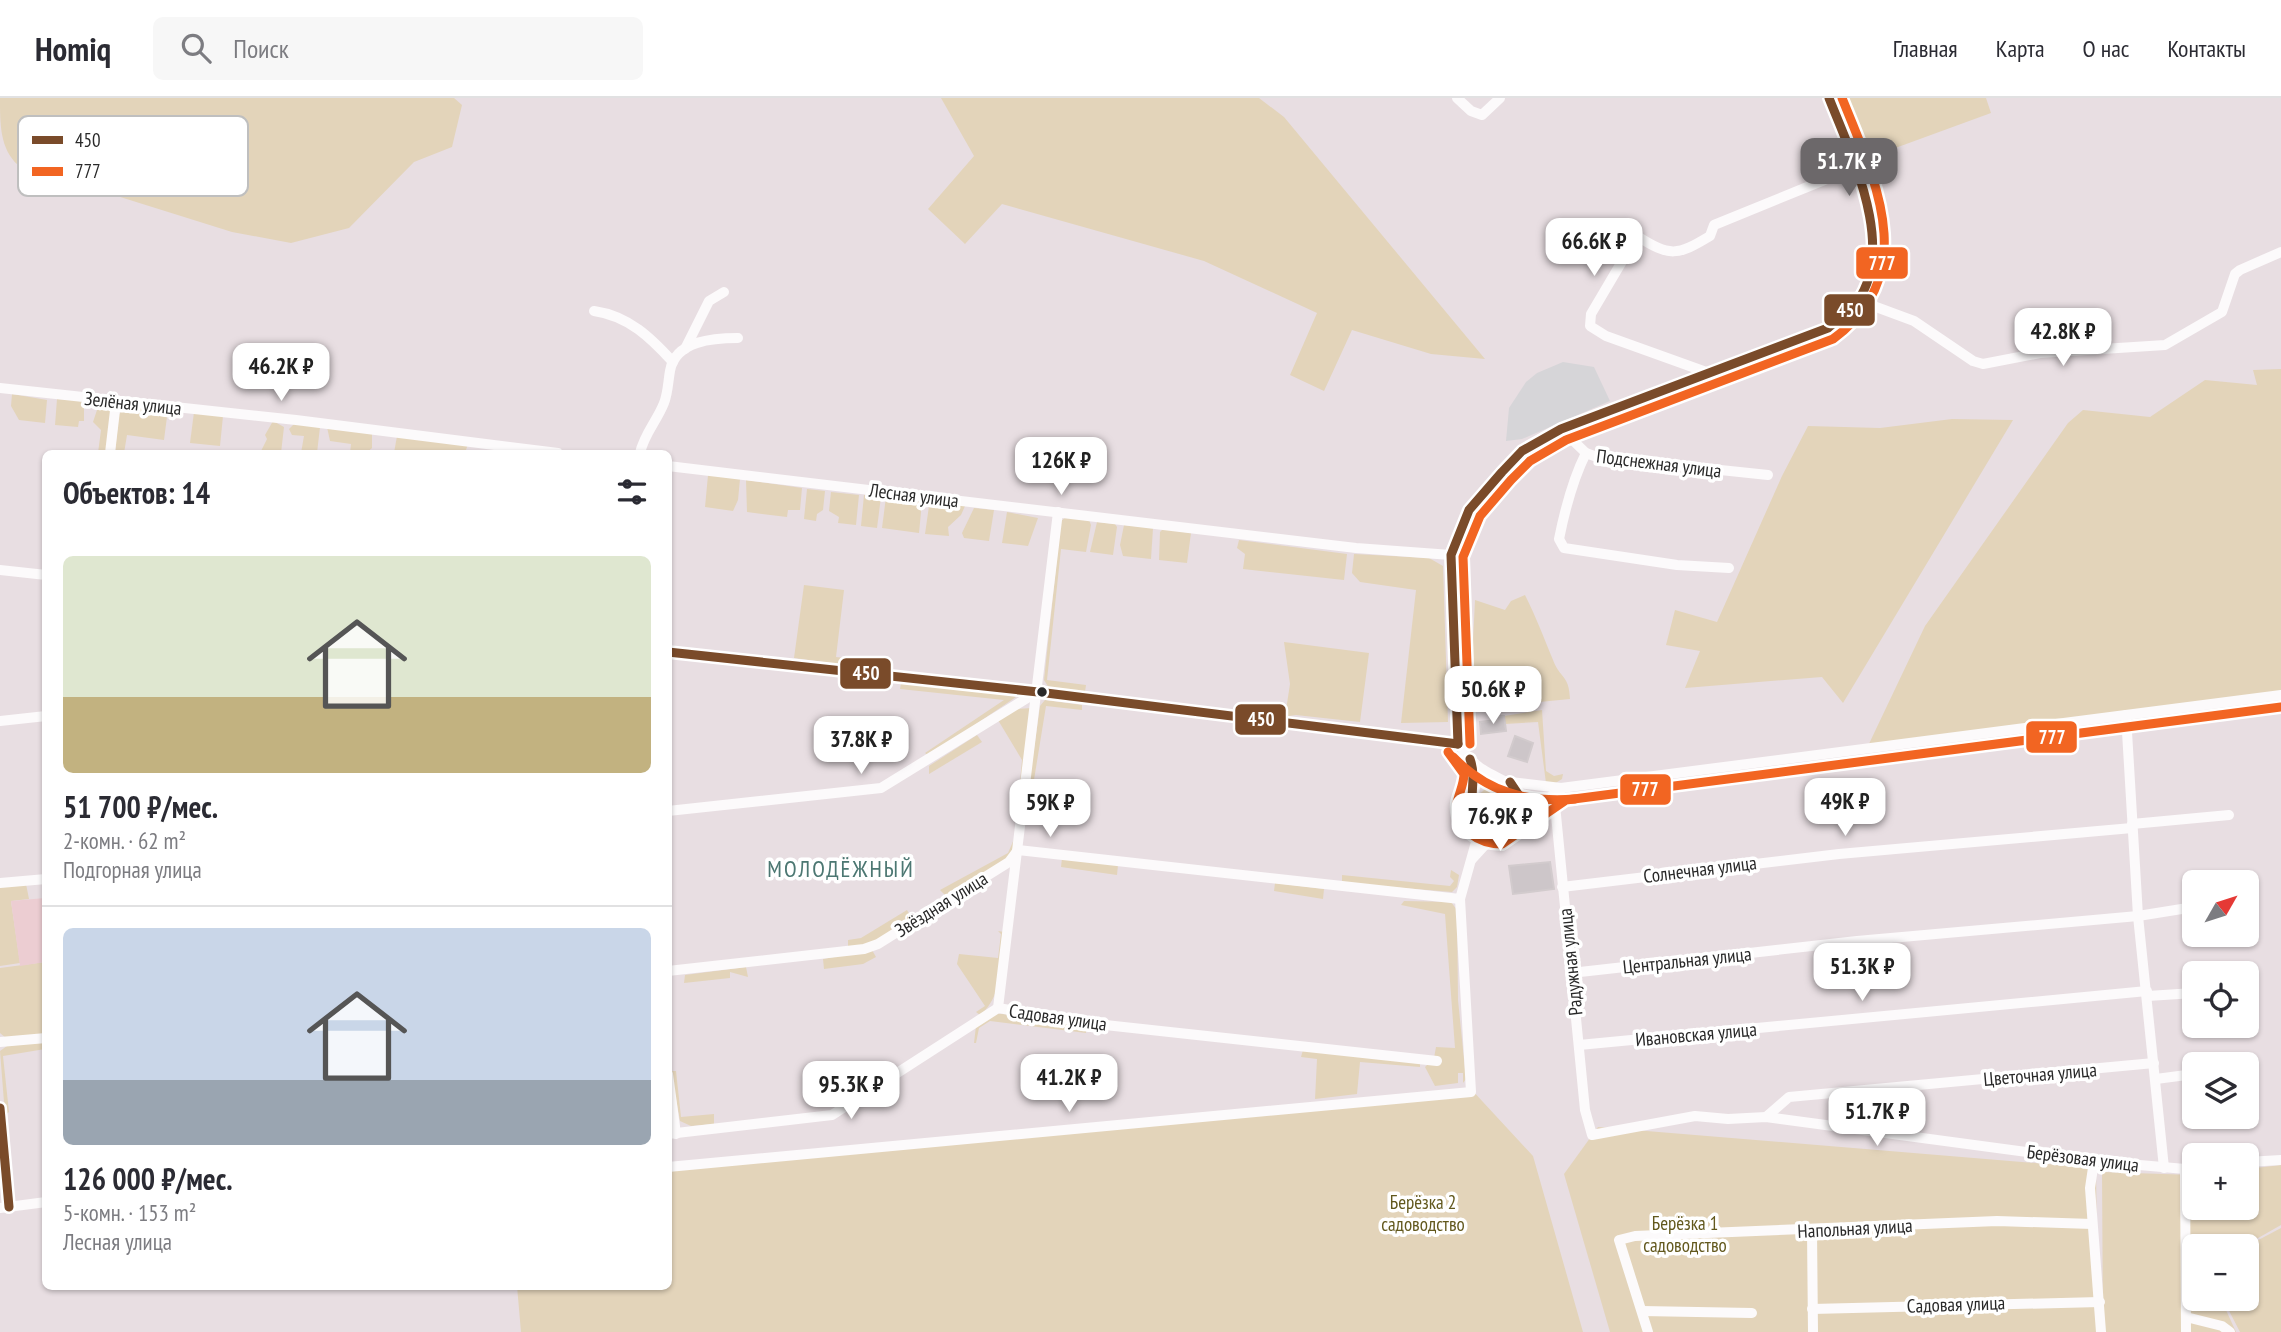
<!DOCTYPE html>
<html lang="ru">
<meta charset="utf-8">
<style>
:root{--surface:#fff;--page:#f7f7f7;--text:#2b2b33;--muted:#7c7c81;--line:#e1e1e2;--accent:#6c686a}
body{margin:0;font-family:"PT Sans Narrow",sans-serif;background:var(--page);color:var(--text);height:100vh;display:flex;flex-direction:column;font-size:26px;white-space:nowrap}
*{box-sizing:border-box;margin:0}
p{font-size:23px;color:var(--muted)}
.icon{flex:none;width:38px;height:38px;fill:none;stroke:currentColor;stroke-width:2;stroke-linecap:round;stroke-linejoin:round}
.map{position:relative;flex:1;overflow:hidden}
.sheet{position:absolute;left:42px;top:352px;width:630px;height:840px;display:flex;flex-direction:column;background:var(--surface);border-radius:10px;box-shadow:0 2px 5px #0004}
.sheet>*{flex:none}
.needle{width:46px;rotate:51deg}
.controls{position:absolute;left:2182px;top:772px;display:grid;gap:14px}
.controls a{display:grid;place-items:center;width:77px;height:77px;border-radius:10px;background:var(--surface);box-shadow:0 2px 5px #0004;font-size:35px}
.price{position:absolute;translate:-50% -60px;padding:0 16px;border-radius:14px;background:#fff;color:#222;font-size:23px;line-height:46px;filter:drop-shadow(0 2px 4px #0008)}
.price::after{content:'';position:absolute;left:50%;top:42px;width:21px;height:16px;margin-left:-10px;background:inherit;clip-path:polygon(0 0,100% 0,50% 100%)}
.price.active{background:var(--accent);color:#fff}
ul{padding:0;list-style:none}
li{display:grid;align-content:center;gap:14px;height:371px;padding:0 21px}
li+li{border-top:2px solid var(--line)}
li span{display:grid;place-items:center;height:217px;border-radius:10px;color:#555}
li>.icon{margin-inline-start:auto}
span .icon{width:126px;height:126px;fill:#fffc;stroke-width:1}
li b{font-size:30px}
h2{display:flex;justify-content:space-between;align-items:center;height:84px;padding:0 21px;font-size:30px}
header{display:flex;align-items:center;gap:42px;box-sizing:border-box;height:98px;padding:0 35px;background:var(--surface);border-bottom:2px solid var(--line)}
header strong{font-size:33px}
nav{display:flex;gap:38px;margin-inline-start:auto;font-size:24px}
.search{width:490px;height:63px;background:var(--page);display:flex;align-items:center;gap:18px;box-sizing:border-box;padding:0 24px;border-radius:10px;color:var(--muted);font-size:26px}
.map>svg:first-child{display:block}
.industrial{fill:#d6d5d8}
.green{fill:#e3d4ba}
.sand{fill:#eccdd2}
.building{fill:#cdc6c9;stroke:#d2cbcd;stroke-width:2}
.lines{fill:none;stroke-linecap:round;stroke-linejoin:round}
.minor{stroke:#fcfafb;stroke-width:10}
.bus-1-casing{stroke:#fff;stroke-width:14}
.bus-2-casing{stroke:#fff;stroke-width:14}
.bus-1{stroke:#7a4b2a;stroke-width:9}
.bus-2{stroke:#f26522;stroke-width:9}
.bus-dot{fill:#292929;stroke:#fff;stroke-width:2.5}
.labels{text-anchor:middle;stroke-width:7;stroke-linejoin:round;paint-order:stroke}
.street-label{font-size:19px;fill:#292929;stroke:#fff}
.park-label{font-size:19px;fill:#62581d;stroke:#fff}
.quarter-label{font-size:23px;letter-spacing:2px;fill:#4c7772;stroke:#fff}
.key{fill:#fff;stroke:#bfbfbf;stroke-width:2}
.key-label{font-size:19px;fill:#292929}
.line-badge{stroke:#fff;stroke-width:2.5}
.badge-label{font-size:19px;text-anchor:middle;font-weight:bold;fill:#fff}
</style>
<header>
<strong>Homiq</strong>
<div class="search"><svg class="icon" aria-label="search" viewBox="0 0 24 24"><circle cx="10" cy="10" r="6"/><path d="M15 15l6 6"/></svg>Поиск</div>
<nav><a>Главная</a><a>Карта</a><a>О нас</a><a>Контакты</a></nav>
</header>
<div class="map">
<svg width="2281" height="1234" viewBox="0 0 2281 1234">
<rect width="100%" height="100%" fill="#e8dee2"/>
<polygon class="industrial" points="1563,264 1594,269 1610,303 1522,341 1506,343 1509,310 1526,284 1537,275"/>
<g class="green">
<path d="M0,0h454l8,7 -10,42 -38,15 -65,66 -58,15 -59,-11 -214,-67c-18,-16 -18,-41 -18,-67z"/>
<polygon points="941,0 1259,0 1284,19 1485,261 1431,256 1352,232 1324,293 1290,277 1317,215 1204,163 1002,106 965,146 928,111 974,58"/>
<polygon points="1845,0 1986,0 1991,15 1868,60"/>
<polygon points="2281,271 2281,594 1867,650 1925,528 2068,325 2083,312 2150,319 2205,282 2257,287 2253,272"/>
<polygon points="12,296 47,302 45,325 19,322 11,308"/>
<polygon points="57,301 84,303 84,323 79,323 78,329 55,327"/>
<polygon points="99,306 111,312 107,355 98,355 101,332 93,324"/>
<polygon points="127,308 168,311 164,342 127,337 124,355 115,354 119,316"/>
<polygon points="194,314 223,318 220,348 190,345"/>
<polygon points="1952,321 2013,322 1843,605 1822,579 1685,590 1700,553 1666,547 1675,512 1717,524 1782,378 1808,328 1880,330"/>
<polygon points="273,323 284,329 281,355 261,353 267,341 265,337"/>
<polygon points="294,326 320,329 317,355 301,355 304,338 292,337 289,331"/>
<polygon points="327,329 372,335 372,350 366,355 350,355 351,346 330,343"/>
<polygon points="397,338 468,346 465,355 394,355"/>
<polygon points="708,377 740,381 738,402 733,413 705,409"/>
<polygon points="746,382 802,390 800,412 788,412 787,419 747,414"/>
<polygon points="807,391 825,393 823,412 817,416 816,423 804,421"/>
<polygon points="831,394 859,397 856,427 838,425 839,419 829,413"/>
<polygon points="864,397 881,399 877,430 861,428"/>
<polygon points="886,399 922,404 919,435 882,430"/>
<polygon points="933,405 965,408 961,417 948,429 949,438 925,436 929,408"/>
<polygon points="974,410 994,412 989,443 964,440 962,435"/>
<polygon points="1007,414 1038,420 1028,448 1002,445"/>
<polygon points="1066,419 1089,422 1091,427 1086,454 1061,451 1047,582 1086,587 1085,594 1049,590 1044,582 1061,423"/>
<polygon points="1097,424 1115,426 1117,429 1113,457 1090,454"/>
<polygon points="1124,427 1153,430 1151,461 1123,458 1120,447"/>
<polygon points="1163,431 1191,435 1187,465 1159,462 1160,434"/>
<polygon points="1239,442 1347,456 1344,482 1243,471 1245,456 1237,450"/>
<polygon points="1354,456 1429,460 1443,468 1448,624 1401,625 1416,492 1360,484 1352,475"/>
<polygon points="804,487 844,492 836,559 853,561 853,564 846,563 845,567 794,560"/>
<path d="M1525,497c11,22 19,43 28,65 7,19 16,14 17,39l-84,8 -16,-5 5,-102 30,10 6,-9z"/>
<polygon points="1284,544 1369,555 1360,624 1296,617 1282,619 1286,612 1290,586"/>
<polygon points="901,585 1014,598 1016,599 929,658 925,655 1004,602 900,591"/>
<polygon points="1045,602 1082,607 1082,612 1046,608 1033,688 1029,687 1040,608"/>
<polygon points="1032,610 1015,746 1009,760 946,798 940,792 1008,755 1015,739 1022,662 998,622 1017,611"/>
<polygon points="1542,612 1546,673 1554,678 1563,676 1562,681 1554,686 1546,685 1538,624 1505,626 1504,618"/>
<polygon points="977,637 982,644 929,676 929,668"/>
<circle cx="1495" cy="709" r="20"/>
<polygon points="1062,760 1118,767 1117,777 1061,769"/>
<polygon points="1451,772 1459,777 1457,789 1452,794 1342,785 1342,777 1450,788 1454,783 1450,779"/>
<polygon points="1275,785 1324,791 1323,801 1274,793"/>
<polygon points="26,786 29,801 11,803 20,865 0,868 0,788"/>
<polygon points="1404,803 1451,804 1457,812 1458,902 1466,981 1463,985 1463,975 1458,975 1458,985 1435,988 1425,969 1434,960 1436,949 1455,950 1445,816 1401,807"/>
<polygon points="907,812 912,821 876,843 848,851 848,842 861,840"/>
<path d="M998,833l6,1c-3,28 -1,65 -24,83l-4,-3 9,-6 -28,-42 2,-10 39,4 3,-24z"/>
<polygon points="872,852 876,859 863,866 824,871 823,861"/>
<polygon points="45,864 45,937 6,940 0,935 0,870"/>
<polygon points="746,869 748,879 730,874 730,880 684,885 685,877"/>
<polygon points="995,915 1086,928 1086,935 990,923 979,930 976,945 974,945 976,928"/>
<polygon points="45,944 45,951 3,958 9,1014 5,1017 0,953 7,948"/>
<polygon points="1303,952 1420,965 1420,969 1360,964 1357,996 1315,1001 1317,961 1301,959"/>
<polygon points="671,973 676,973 681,1019 714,1016 714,1026 691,1028 680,1023"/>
<polygon points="1471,991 1533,1058 1583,1234 521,1234 517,1188 668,1188 669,1065"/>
<polygon points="1598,1029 2096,1070 2098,1234 1610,1234 1564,1076"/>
<polygon points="2281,1067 2281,1127 2244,1148 2194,1148 2194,1200 2221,1201 2236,1234 2103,1234 2102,1074 2194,1077 2194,1110 2247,1110 2247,1071"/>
<polygon points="2281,1130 2281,1234 2240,1234 2223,1201 2247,1200 2247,1148"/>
</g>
<polygon class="sand" points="45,800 45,864 20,868 11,803"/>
<g class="building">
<polygon points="1497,618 1504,618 1506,633 1481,636 1480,624 1497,622"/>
<polygon points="1515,638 1533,645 1527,664 1508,658"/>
<polygon points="1550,764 1554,791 1513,796 1509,768"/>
</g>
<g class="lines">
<g class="minor">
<polyline points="1457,0 1471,13 1482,17 1500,0"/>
<polyline points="1860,203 1914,223 1973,263 1983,266 2040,255 2165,247 2222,214 2235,176 2240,172 2281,154"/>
<path d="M594,213c35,5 57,27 79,51"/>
<polyline points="685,251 709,203 724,194"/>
<path d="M1709,275l-103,-37 -16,-10 1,-12 46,-78c33,21 40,20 73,0l4,-11 140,-57"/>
<polyline points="0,290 296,322 558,355"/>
<polyline points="1561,331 1586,355 1597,359 1768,377"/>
<polyline points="110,355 116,304"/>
<path d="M640,355c4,-19 17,-32 24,-50 4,-10 4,-21 6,-32 5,-31 45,-33 68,-33"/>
<path d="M1586,355c-14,28 -21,56 -27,86l5,9 113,17 52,3"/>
<polyline points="668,368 1356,450 1451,457"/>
<polyline points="0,472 46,477"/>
<polyline points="668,554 1038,594 1458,646"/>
<polyline points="2126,617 2138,818 2164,1070"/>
<polyline points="0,623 46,618"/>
<path d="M1458,646l-7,-189 18,-45 33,-38 20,-21 39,-22 267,-101c85,-52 28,-158 1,-230"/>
<path d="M1458,646c7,9 14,19 24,25 19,13 40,13 40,41l-11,18c-20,8 -45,-1 -42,-26 1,-8 7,-14 8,-21 1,-8 -3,-15 -7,-22"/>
<polyline points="1510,684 1561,690 2281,597"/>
<polyline points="1561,690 1555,707 1585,1012 1592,1037 1695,1018 1728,1021 1766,1019 2094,1063 2185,1071"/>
<polyline points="668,713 881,690 1037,594"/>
<polyline points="1520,721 1561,691"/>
<polyline points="2132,726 2229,717"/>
<polyline points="1472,761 1483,749 1503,735"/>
<polyline points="0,785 46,781"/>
<polyline points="1562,789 1839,756 2132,730"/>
<polyline points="668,873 864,851 878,846 1009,764 1018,752 1460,801"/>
<polyline points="1571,875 1857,843 2138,818 2194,809"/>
<polyline points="2148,898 2194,895"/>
<polyline points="998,910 1058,414"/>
<polyline points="0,944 46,940"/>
<polyline points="1579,947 2147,893"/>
<polyline points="2247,970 2250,969"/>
<polyline points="668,976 676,1036"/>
<polyline points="2156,981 2194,976"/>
<polyline points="0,1010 9,1109"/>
<polyline points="1766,1019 1789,999 2154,965"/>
<polyline points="668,1036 832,1017 998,910 1096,926 1437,963"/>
<polyline points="2094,1063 2090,1090 2101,1234"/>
<polyline points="2247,1064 2281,1062"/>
<polyline points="668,1069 1471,994 1460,801 1476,744 1471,720"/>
<polyline points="0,1110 46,1104"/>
<polyline points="1812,1133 1813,1234"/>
<polyline points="1812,1211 2100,1204"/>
<polyline points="1642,1213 1752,1215"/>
<polyline points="2186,1219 2222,1228 2230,1234"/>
<polyline points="1648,1234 1619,1142 1635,1138 1997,1123 2092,1126"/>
<polyline points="2186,1234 2185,1071 2194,1070"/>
</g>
<defs>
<g id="bus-1">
<polyline points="668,554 1038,594 1458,646"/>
<path d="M1458,646l-7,-189 18,-45 33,-38 20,-21 39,-22 267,-101c8,-7 18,-13 25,-21 47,-54 -2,-153 -24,-209"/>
<path d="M1470,661c9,25 -7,46 11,69l20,4 17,-12 4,-20 -12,-18"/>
<polyline points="0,1010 9,1109"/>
</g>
<g id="bus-2">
<path d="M1470,646l-7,-187 17,-41 31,-36 19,-19 36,-21 267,-101c89,-65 42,-159 9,-241"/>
<path d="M1448,654l16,22c0,10 -5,19 -7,29 -3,26 22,41 45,41l64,-44 715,-93"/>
<path d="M1453,659c34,35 74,46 122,42"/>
</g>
</defs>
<use href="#bus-1" class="bus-1-casing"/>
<use href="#bus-2" class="bus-2-casing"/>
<use href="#bus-1" class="bus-1"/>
<use href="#bus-2" class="bus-2"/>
</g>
<circle class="bus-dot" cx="1042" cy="594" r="6"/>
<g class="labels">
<g class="street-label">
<text transform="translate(133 305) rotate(6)" y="7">Зелёная улица</text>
<text transform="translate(1659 365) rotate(7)" y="7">Подснежная улица</text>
<text transform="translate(914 397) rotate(7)" y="7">Лесная улица</text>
<text transform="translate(1700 771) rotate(-7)" y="7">Солнечная улица</text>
<text transform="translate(941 806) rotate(-32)" y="7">Звёздная улица</text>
<text transform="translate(1687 862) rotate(-6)" y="7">Центральная улица</text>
<text transform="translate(1570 864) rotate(-96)" y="7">Радужная улица</text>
<text transform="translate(1058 919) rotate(8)" y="7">Садовая улица</text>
<text transform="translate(1696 936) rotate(-5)" y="7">Ивановская улица</text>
<text transform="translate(2040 976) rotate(-5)" y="7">Цветочная улица</text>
<text transform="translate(2083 1060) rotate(7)" y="7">Берёзовая улица</text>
<text transform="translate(1855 1130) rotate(-3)" y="7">Напольная улица</text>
<text transform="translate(1956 1206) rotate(-2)" y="7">Садовая улица</text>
</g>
<g class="park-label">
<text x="1423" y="1111">Берёзка 2<tspan x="1423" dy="22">садоводство</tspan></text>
<text x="1685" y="1132">Берёзка 1<tspan x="1685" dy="22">садоводство</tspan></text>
</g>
<g class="quarter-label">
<text x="841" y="779">МОЛОДЁЖНЫЙ</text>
</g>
</g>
<rect x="18" y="18" width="230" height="80" rx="10" class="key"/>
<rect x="32" y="38" width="31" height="8" fill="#7a4b2a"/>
<rect x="32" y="69" width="31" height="9" fill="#f26522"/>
<g class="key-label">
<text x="75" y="49">450</text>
<text x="75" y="80">777</text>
</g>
<g class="line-badge">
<rect x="1855" y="148" width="54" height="34" rx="7" fill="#f26522"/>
<rect x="1823" y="195" width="53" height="34" rx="7" fill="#7a4b2a"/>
<rect x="839" y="559" width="53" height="33" rx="7" fill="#7a4b2a"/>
<rect x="1234" y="605" width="53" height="33" rx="7" fill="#7a4b2a"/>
<rect x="2025" y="622" width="53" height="34" rx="7" fill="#f26522"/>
<rect x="1619" y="675" width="53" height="33" rx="7" fill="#f26522"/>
</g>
<g class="badge-label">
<text x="1882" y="172">777</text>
<text x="1850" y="219">450</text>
<text x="866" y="582">450</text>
<text x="1261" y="628">450</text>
<text x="2052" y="646">777</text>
<text x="1645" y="698">777</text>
</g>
</svg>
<div class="controls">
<a><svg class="needle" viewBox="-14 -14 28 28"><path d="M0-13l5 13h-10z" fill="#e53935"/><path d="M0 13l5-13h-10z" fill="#7c7c81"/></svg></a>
<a><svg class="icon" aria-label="locate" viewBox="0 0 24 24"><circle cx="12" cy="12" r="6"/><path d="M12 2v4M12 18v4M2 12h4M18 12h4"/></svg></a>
<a><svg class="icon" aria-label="layers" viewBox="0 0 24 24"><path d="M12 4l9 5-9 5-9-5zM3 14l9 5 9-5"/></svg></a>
<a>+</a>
<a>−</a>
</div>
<b class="price active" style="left:1849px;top:100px">51.7K ₽</b>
<b class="price" style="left:1594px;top:180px">66.6K ₽</b>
<b class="price" style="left:2063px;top:270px">42.8K ₽</b>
<b class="price" style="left:281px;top:305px">46.2K ₽</b>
<b class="price" style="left:1061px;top:399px">126K ₽</b>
<b class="price" style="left:1493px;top:628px">50.6K ₽</b>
<b class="price" style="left:861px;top:678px">37.8K ₽</b>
<b class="price" style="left:1845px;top:740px">49K ₽</b>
<b class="price" style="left:1050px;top:741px">59K ₽</b>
<b class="price" style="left:1500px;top:755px">76.9K ₽</b>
<b class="price" style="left:1862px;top:905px">51.3K ₽</b>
<b class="price" style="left:1069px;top:1016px">41.2K ₽</b>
<b class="price" style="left:851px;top:1023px">95.3K ₽</b>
<b class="price" style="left:1877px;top:1050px">51.7K ₽</b>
<section class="sheet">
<h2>Объектов: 14<svg class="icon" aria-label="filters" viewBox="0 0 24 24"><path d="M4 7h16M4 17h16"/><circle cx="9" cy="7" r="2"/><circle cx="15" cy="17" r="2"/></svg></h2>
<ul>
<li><span style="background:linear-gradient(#dfe7d0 65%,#c2b280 0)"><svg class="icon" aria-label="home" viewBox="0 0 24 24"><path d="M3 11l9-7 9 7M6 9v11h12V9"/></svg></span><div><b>51 700 ₽/мес.</b><p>2-комн. · 62 m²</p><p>Подгорная улица</p></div></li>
<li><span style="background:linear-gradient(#c9d6e8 70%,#9aa5b1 0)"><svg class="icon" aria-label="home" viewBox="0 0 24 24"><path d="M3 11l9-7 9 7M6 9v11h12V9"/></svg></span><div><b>126 000 ₽/мес.</b><p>5-комн. · 153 m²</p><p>Лесная улица</p></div></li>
</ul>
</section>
</div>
